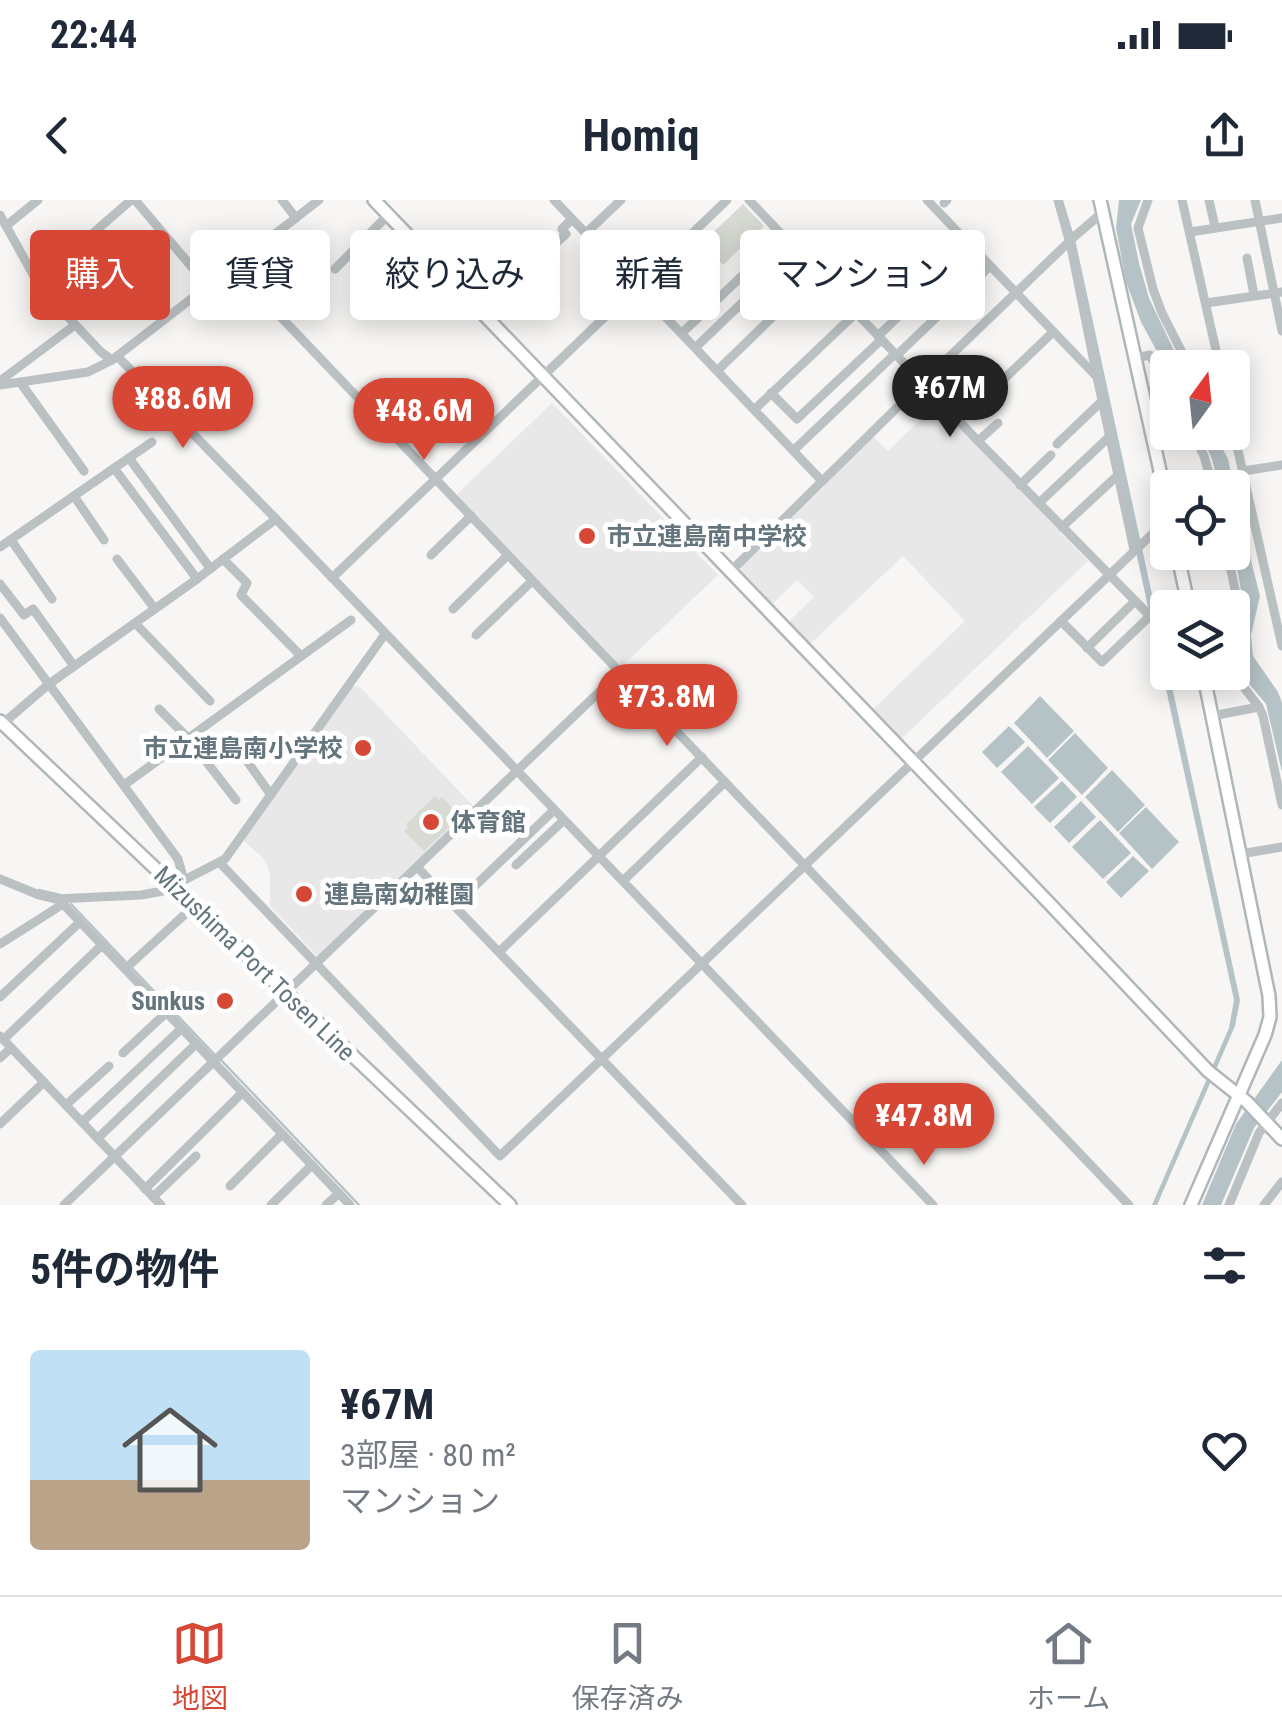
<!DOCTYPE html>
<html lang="ja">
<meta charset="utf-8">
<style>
:root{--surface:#fff;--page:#f2f2f3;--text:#1f2937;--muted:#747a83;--line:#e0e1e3;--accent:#d64835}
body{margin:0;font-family:"Roboto Condensed","Noto Sans JP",sans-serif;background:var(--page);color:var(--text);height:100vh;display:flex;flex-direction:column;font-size:38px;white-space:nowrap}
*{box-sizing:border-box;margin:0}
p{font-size:32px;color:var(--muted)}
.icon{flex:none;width:55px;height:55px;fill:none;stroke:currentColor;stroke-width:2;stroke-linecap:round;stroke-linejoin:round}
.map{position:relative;height:1005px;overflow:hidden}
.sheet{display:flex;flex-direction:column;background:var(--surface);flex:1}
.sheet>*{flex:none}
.top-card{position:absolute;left:30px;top:30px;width:1222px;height:90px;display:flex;gap:20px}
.needle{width:65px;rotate:15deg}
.buttons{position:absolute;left:1150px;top:150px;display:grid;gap:20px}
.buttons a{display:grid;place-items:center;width:100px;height:100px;border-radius:10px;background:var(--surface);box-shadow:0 5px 25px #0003;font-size:50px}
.price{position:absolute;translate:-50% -85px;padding:0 22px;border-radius:35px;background:var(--accent);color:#fff;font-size:32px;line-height:65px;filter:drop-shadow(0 2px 5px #0008)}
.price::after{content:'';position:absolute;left:50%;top:60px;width:30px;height:22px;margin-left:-15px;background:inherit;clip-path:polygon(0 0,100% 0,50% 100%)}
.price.active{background:#222;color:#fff}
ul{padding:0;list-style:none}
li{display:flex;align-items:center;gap:30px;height:250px;padding:0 30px}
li+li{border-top:2px solid var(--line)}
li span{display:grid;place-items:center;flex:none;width:280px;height:200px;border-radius:10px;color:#555}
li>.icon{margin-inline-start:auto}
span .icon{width:120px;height:120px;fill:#fffc;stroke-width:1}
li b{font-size:42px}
h2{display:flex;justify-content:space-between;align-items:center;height:120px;padding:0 30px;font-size:42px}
.pill{padding:0 35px;border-radius:10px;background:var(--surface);box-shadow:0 5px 25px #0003;font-size:35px;line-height:90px}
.pill.active{background:var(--accent);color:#fff}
.status{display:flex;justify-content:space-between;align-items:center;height:70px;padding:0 50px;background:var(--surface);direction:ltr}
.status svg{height:28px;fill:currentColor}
header{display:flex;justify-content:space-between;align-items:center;height:130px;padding:0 30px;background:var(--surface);font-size:45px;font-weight:700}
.dock{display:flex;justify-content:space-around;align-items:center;height:140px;border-top:2px solid var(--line);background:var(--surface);font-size:28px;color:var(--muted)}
.dock a{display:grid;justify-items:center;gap:5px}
.dock .active{color:var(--accent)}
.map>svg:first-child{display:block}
.built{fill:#e7e8e7}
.green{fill:#d7dbd3}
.water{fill:#b6c3c6}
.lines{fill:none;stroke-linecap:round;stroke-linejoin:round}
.stream{stroke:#b6c3c6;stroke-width:2.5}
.secondary-casing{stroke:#b0b7ba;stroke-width:16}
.street{stroke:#bbc1c3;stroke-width:9}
.secondary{stroke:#fff;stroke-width:11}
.poi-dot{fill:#d64835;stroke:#fff;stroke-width:4}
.labels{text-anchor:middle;stroke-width:10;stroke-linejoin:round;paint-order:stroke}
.poi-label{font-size:25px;font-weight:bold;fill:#64757d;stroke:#fff;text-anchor:start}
.street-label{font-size:25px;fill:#64757d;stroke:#fff}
</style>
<div class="status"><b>22:44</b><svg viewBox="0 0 49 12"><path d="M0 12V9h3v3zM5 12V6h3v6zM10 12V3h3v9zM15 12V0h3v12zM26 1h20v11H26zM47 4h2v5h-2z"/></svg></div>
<header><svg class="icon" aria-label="back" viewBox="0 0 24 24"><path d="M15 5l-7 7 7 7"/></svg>Homiq<svg class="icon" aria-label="share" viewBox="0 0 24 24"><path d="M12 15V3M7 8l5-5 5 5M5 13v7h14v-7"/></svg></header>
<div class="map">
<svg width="1282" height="1005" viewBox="0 0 1282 1005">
<rect width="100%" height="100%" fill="#f7f6f4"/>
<g class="built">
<polygon points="552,203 718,375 620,468 457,297 458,293"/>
<polygon points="938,203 1088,361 899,541 871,511 965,421 903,356 808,446 786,424 814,397 797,380 769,407 740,376 741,367 824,287 828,278 873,236 888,251"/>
<polygon points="352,486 360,487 476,609 318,757 270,706 270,674 267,666 263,658 243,640"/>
</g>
<g class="green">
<polygon points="743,4 764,26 723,65 702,43"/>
<polygon points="435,596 439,600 442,597 457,614 453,618 456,621 424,651 404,631 408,627 406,624"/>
</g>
<g class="water">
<polygon points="1059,0 1063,0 1075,39 1240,800 1235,826 1157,1005 1152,1005 1229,828 1234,800"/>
<polygon points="1119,0 1141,0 1131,24 1139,63 1149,98 1182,167 1168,168 1167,170 1141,122 1126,82 1116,28"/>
<polygon points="1200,233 1214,233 1228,259 1241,321 1260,396 1251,435 1253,456 1278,492 1282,503 1282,572 1266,504 1240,473 1233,446 1242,396 1233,346 1232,288 1219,287 1212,259"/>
<polygon points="1040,496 1074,531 1047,558 1014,523"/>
<polygon points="1009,526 1025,542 997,568 982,552"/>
<polygon points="1075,533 1108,568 1082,595 1048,560"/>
<polygon points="1028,546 1059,578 1032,604 1001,572"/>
<polygon points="1112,570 1145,605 1118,632 1085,597"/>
<polygon points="1062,581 1077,597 1050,623 1034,607"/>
<polygon points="1081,601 1096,617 1069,643 1054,627"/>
<polygon points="1146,607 1179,642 1152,669 1119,633"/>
<polygon points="1100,620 1131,653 1103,679 1072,647"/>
<polygon points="1133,656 1149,671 1121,698 1106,682"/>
<polygon points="1282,860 1282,892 1254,928 1221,1005 1202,1005 1236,924"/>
</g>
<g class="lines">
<g class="stream">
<polyline points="39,690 60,695"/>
<polyline points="71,704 125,761"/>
<polyline points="131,767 215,855"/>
<polyline points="221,860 359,1005"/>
</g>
<defs>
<g id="secondary">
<polyline points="374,0 1049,703 1208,871 1247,902 1282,939"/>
<polyline points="1100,0 1168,307"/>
<polyline points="1177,352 1189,408"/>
<polyline points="0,521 510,1005"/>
<polyline points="1191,1005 1265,835 1270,817 1269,796 1203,472"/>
</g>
</defs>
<use href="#secondary" class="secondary-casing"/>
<g class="street">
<polyline points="135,0 208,86"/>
<polyline points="282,0 296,18"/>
<polyline points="554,0 822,281"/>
<polyline points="749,0 978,241 1150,416 1102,462 1061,421"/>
<polyline points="927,0 1097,177 1134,350"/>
<polyline points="1058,0 1071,47 1097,177"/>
<polyline points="1148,0 1138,28 1153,89 1162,113 1190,168"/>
<polyline points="1182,0 1220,168"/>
<polyline points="1209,0 1215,27"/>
<polyline points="1255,0 1282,131"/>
<polyline points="944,3 947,0"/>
<polyline points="0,15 40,87 101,152 112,160"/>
<polyline points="6,26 38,0"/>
<polyline points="1190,32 1282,18"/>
<polyline points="586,33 621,0"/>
<polyline points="214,41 233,67 1129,1005"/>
<polyline points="1247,58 1254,95"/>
<polyline points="60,62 131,0"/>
<polyline points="335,69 388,15"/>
<polyline points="1206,103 1282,92"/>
<polyline points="481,112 566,34 562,29 572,19"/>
<polyline points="682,133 784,36"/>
<polyline points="878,136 971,46"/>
<polyline points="696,147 797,50"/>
<polyline points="897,155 990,66"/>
<polyline points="117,156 276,319 933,1005"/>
<polyline points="1135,158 1150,155 1168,187"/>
<polyline points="718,170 819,72"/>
<polyline points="1005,178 1053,132"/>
<polyline points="0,181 75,125"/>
<polyline points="20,182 84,271"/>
<polyline points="0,185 88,172 112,160 319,0"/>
<polyline points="771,193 797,219 881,140"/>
<polyline points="755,209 856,113"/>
<polyline points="1232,224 1282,446"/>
<polyline points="1192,232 1204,256 1213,288"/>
<polyline points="978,241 998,223"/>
<polyline points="1057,244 1102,201"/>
<polyline points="794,250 895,154"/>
<polyline points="129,258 210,368"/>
<polyline points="114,268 197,379"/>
<polyline points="1243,271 1282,265"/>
<polyline points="1020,285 1051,255"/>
<polyline points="74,296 104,340"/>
<polyline points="1039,303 1110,236"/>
<polyline points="1062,327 1118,275"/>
<polyline points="11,340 52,399"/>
<polyline points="0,347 152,242"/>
<polyline points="1227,352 1236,394 1232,410"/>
<polyline points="431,355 471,316"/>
<polyline points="117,359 155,409"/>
<polyline points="223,359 247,383 241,395 301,456"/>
<polyline points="1180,367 1228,356"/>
<polyline points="730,372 923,182 1075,36 1103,12"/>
<polyline points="332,378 727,0"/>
<polyline points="0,384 24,415 33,409 74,466"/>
<polyline points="453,409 508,355"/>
<polyline points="0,418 178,659 184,680"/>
<polyline points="135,423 210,501"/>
<polyline points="476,435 532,381"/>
<polyline points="1087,448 1135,401"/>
<polyline points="1232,472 1259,507 1263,516 1282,605"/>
<polyline points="159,509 188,538 236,600"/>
<polyline points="1212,516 1259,507"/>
<polyline points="0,526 49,484 197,379 276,319"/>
<polyline points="230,537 271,595"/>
<polyline points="124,585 351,420"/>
<polyline points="1240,654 1282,647"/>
<polyline points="220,663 500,956 1168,319"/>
<polyline points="516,665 564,620"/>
<polyline points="417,667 742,1005"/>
<polyline points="0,679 39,695 55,699 141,695 163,691 225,659 385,434"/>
<polyline points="623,681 725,582"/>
<polyline points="63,704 350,1005"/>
<polyline points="454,706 554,610"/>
<polyline points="0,744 63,704 63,702"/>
<polyline points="499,752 702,557"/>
<polyline points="125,769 194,706"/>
<polyline points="0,797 80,722"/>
<polyline points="0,836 161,1005"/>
<polyline points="3,840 102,745"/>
<polyline points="123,853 166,813"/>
<polyline points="0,858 11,848"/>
<polyline points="66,905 109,866"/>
<polyline points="82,922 181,829"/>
<polyline points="0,924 44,882"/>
<polyline points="98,938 196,844"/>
<polyline points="230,986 282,934"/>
<polyline points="145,989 242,893"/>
<polyline points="153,997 196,956"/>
<polyline points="64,1005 620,472"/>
<polyline points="271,1005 312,965"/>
<polyline points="326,1005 339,993"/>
<polyline points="1229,1005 1259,933 1282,903"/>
<polyline points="1264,1005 1282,982"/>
</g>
<use href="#secondary" class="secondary"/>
</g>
<g class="poi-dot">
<circle cx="587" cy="336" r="10"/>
<circle cx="363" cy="548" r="10"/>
<circle cx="431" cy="622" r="10"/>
<circle cx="304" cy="694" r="10"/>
<circle cx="225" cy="801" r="10"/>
</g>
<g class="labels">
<g class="poi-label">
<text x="607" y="345">市立連島南中学校</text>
<text x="343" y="557" text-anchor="end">市立連島南小学校</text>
<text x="451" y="631">体育館</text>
<text x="324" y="703">連島南幼稚園</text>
<text x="205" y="810" text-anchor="end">Sunkus</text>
</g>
<g class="street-label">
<text transform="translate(255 763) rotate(44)" y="9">Mizushima Port Tosen Line</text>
</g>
</g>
</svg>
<div class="buttons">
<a><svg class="needle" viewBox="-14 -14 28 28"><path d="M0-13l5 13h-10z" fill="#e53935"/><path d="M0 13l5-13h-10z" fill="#747a83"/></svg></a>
<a><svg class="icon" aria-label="locate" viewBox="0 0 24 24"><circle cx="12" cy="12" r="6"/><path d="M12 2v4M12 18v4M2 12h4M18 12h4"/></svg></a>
<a><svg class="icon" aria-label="layers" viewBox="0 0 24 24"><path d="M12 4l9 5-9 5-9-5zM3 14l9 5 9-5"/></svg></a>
</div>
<b class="price active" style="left:950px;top:240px">¥67M</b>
<b class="price" style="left:183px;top:251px">¥88.6M</b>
<b class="price" style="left:424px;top:263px">¥48.6M</b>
<b class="price" style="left:667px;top:549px">¥73.8M</b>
<b class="price" style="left:924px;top:968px">¥47.8M</b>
<div class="top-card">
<a class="pill active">購入</a>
<a class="pill">賃貸</a>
<a class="pill">絞り込み</a>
<a class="pill">新着</a>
<a class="pill">マンション</a>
</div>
</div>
<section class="sheet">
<h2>5件の物件<svg class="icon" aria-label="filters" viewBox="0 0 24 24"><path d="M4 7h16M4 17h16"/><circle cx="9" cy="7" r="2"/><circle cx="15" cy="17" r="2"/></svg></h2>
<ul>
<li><span style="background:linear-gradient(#bfe0f5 65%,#b9a48a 0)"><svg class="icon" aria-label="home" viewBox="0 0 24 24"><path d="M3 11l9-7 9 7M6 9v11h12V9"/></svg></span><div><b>¥67M</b><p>3部屋 · 80 m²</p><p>マンション</p></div><svg class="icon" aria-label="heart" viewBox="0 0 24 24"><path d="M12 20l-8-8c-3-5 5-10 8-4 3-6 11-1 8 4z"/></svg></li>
</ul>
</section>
<nav class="dock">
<a class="active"><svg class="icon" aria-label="map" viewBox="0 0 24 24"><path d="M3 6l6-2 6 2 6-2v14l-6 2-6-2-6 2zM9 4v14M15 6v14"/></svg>地図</a>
<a><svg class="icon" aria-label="saved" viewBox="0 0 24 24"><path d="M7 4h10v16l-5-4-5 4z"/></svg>保存済み</a>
<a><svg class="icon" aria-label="home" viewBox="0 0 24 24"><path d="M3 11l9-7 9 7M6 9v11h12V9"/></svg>ホーム</a>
</nav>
